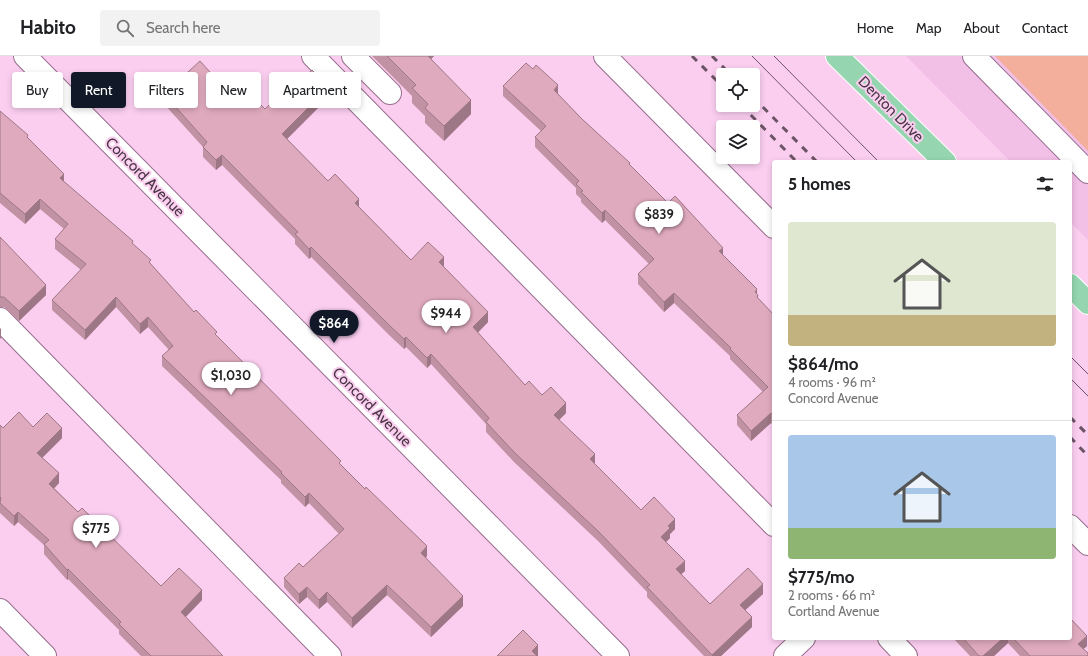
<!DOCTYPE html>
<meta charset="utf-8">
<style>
:root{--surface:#fff;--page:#f2f2f2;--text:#202124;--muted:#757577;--line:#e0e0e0;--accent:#111827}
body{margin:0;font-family:Cabin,sans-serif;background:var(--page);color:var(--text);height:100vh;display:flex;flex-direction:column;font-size:15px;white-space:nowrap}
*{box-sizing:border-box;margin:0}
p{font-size:13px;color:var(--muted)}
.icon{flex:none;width:22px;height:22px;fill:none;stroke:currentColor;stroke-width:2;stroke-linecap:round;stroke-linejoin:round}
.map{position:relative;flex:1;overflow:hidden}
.drawer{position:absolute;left:772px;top:104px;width:300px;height:480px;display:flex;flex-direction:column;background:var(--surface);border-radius:4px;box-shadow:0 2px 6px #0003}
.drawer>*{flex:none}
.hud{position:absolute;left:12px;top:16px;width:380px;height:36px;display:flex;gap:8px}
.controls{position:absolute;left:716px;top:12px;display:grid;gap:8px}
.controls a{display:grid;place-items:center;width:44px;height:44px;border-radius:4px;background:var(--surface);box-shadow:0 2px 6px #0003;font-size:20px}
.price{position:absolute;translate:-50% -34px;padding:0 9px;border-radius:14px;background:#fff;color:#222;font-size:13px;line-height:26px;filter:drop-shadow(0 1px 2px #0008)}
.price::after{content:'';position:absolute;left:50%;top:24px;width:12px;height:9px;margin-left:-6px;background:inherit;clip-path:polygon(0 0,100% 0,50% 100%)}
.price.active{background:var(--accent);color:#fff}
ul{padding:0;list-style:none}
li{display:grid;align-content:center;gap:8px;height:212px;padding:0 16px}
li+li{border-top:1px solid var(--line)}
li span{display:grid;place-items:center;height:124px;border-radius:4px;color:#555}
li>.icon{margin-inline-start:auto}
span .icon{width:72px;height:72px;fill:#fffc;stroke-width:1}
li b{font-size:17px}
h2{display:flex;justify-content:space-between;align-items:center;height:48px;padding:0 16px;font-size:17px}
.pill{padding:0 14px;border-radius:4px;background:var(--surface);box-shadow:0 2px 6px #0003;font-size:14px;line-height:36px}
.pill.active{background:var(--accent);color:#fff}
header{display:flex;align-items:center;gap:24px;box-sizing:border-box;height:56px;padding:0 20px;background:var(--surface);border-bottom:1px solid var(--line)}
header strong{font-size:19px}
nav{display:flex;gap:22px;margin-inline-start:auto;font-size:14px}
.search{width:280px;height:36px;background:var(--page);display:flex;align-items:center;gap:10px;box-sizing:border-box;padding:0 14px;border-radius:4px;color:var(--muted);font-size:15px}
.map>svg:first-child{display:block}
.built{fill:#f2bfe6}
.green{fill:#f3ae9c}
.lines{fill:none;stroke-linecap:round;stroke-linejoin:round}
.minor-casing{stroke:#966d8d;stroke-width:24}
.major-casing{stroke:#fff;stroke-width:24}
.minor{stroke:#fff;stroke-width:22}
.major{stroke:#95d6b0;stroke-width:22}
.tram{stroke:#6c5466;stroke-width:1}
.rail{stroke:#6c5466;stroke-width:3;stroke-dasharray:7 7;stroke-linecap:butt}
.wall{fill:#c192a3}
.shaded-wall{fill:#9d7785}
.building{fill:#e0aabe;stroke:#9d7785}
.labels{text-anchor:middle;stroke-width:4;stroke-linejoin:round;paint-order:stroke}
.street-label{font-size:15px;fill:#483644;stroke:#fbcef0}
</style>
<header>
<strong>Habito</strong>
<div class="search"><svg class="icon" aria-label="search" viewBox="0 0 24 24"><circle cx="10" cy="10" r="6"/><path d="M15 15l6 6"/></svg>Search here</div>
<nav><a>Home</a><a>Map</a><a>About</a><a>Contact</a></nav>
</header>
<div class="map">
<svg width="1088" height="600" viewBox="0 0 1088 600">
<rect width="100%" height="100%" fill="#fbcef0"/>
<polygon class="built" points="906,0 1088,0 1088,184 1070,166 1070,106 1011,106"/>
<polygon class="green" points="995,0 1088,0 1088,95"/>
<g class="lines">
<defs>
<g id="minor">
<polyline points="25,0 618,600"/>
<polyline points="313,0 774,469"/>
<polyline points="353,0 390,37"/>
<polyline points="605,0 774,171"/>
<polyline points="974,0 1088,116"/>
<polyline points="0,263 330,600"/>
<polyline points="1070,470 1088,488"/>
<polyline points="0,554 45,600"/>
<polyline points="889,582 906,600"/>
<polyline points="785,600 804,582"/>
</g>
<g id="major">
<polyline points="837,0 945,106"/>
<polyline points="1070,229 1088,247"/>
</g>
</defs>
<use href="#minor" class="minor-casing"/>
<use href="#major" class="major-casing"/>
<use href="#minor" class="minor"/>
<use href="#major" class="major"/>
<g class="tram">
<polyline points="752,0 857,106"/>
<polyline points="774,0 879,106"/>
<polyline points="1070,300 1088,318"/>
<polyline points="1070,322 1088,340"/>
</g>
<g class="rail">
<polyline points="692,0 723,31"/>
<polyline points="712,0 731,19"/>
<polyline points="753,41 817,106"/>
<polyline points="741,49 797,106"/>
<polyline points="1070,361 1088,379"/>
<polyline points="1070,381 1088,400"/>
</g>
</g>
<g class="wall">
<polygon points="372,0 434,0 431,3 471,58 444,85 425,67 425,60 412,47 412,40"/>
<polygon points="533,13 582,63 630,109 668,147 723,199 757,238 758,243 774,259 774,370 771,367 751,385 737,369 737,359 763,336 730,303 730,300 674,247 664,256 638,228 638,218 649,208 605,164 602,167 581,146 581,143 576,138 576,132 535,91 535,81 541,75 503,40 503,30"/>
<polygon points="292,33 329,41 287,83 328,125 359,151 411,204 444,211 488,266 478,277 525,329 542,339 566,357 559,364 595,408 641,454 675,473 670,478 670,482 666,486 685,515 681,518 710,548 763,538 745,554 752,571 721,600 704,600 647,541 647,536 599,486 514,406 486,376 486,368 431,308 427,312 406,291 404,293 389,279 311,201 309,203 295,188 295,183 222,109 216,114 203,101 203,91 164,48 164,38 238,47 265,53"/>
<polygon points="0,55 28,82 64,126 133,189 194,256 341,409 427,500 426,502 463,550 431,581 387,539 352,572 327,546 319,553 307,541 299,548 284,531 284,522 303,511 339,478 309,447 305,451 281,427 281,424 162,310 162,300 169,294 148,271 140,278 116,251 85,284 52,254 52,244 81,214 55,193 55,183 64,173 40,153 25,168 0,147"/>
<polygon points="0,181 46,239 19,265 4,251 0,251"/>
<polygon points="0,369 3,372 33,371 62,382 42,402 59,427 54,432 78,456 161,530 202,544 185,561 223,600 141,600 119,578 119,574 68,523 67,524 44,498 44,489 18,466 14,470 0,457"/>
<polygon points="953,582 1070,582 1087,590 1083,593 1088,600 1020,600 1008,587 994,600 970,600"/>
</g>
<g class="shaded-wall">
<polygon points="424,0 434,0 424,10"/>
<polygon points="558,29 558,39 554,34"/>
<polygon points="329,31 329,41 282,88 282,78"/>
<polygon points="471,44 471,58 444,85 444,70"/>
<polygon points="222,99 222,109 216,114 216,104"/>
<polygon points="64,118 64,128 60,122"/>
<polygon points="40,143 40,153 25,168 25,158"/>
<polygon points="359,143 359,153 355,147"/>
<polygon points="605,154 605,164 602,167 602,157"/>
<polygon points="311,191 311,201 309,203 309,193"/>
<polygon points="723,192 723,202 719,195"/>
<polygon points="444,201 444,211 439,206"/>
<polygon points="46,229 46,239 19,265 19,255"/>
<polygon points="757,233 757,241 758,239 758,249 755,236"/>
<polygon points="674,237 674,247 664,256 664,246"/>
<polygon points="116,241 116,251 85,284 85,274"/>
<polygon points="488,256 488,266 473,281 473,271"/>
<polygon points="148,261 148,271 140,278 140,268"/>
<polygon points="1,272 1,282 0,283 0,273"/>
<polygon points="406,281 406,291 404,293 404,283"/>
<polygon points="431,298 431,308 427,312 427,302"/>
<polygon points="566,347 566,357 554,369 554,359"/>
<polygon points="771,357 771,367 751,385 751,375"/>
<polygon points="62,372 62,382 37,407 37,397"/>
<polygon points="595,398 595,408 590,403"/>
<polygon points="59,417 59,427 49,438 49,428"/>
<polygon points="309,437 309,447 305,451 305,441"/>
<polygon points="18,456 18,466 14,470 14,460"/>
<polygon points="675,463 675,473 670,478 670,482 661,491 661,481 668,470"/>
<polygon points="427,490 427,500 421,507 421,497"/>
<polygon points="685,505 685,515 676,523 676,513"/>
<polygon points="68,513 68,523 67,524 67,514"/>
<polygon points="763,528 763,538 740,559 740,549"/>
<polygon points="387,529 387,539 352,572 352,562"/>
<polygon points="307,531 307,541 299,548 299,538"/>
<polygon points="202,534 202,544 181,566 181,556"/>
<polygon points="327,536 327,546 319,553 319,544"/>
<polygon points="463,540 463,550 431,581 431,571"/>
<polygon points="752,561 752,571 721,600 712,600 712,599"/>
<polygon points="1087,580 1087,590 1078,598 1078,588"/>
<polygon points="1003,582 1008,582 1008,587 994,600 983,600"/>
<polygon points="538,589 538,600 532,600 532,595"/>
</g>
<g class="building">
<polygon points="387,0 428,0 471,44 444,70 425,52 428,48 412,32 416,29"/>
<polygon points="200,5 238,47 240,45 245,48 252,40 265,53 289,30 292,33 312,14 329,31 282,78 328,125 335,118 359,143 355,147 411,204 428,186 444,201 439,206 488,256 473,271 525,329 529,325 542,339 551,331 566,347 554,359 595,398 590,403 641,454 654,441 675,463 668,470 670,472 661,481 685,505 676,513 710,548 748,512 763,528 740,549 752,561 712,599 647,531 650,529 599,476 514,396 486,366 489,362 431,298 427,302 406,281 404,283 389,269 311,191 309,193 295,178 298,176 222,99 216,104 203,91 207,86 164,38"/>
<polygon points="526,7 533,13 536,9 558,29 554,34 582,63 630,107 629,108 668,147 675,140 723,192 719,195 757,233 755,236 758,239 757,241 774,259 774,360 771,357 751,375 737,359 768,331 730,293 731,292 674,237 664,246 638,218 654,203 605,154 602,157 581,136 583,135 576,128 579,125 535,81 546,70 503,30"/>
<polygon points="0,55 28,79 27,81 64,118 60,122 133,185 132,187 151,204 149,206 194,256 196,254 217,276 215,278 341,405 339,407 365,433 366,431 427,490 421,497 463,540 431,571 387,529 352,562 327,536 319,544 307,531 299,538 284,522 299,507 303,511 344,473 309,437 305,441 281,417 282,416 162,300 173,290 148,261 140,268 116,241 85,274 52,244 86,208 55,183 68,168 40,143 25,158 0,137"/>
<polygon points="0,181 46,229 19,255 4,241 0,241"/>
<polygon points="19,356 33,371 47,357 62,372 37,397 59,417 49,428 78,456 82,452 161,530 179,512 202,534 181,556 223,600 151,600 119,568 121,566 68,513 67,514 44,488 49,484 18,456 14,460 0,447 1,442 0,441 0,369 3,372"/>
<polygon points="1070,562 1087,580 1078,588 1088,597 1088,600 1030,600 1013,582 1070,582"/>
<polygon points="523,574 538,589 532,595 537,600 497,600"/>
<polygon points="963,582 1003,582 983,600 979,600"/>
</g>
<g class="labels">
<g class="street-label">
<text transform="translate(891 53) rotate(45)" y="5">Denton Drive</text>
<text transform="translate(145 121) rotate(45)" y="5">Concord Avenue</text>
<text transform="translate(372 351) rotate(45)" y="5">Concord Avenue</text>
</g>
</g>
</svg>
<div class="controls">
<a><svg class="icon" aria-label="locate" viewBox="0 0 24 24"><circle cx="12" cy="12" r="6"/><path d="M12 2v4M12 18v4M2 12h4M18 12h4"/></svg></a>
<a><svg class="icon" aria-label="layers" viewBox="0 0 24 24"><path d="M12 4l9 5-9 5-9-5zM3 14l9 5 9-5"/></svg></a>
</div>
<b class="price" style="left:659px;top:179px">$839</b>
<b class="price" style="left:446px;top:278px">$944</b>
<b class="price active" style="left:334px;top:288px">$864</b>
<b class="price" style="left:231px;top:340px">$1,030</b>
<b class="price" style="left:96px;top:493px">$775</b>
<div class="hud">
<a class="pill">Buy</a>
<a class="pill active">Rent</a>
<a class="pill">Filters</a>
<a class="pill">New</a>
<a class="pill">Apartment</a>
</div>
<section class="drawer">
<h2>5 homes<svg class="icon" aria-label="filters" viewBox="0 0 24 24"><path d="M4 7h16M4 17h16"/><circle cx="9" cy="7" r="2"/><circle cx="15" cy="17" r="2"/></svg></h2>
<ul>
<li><span style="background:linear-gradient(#dfe7d0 75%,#c2b280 0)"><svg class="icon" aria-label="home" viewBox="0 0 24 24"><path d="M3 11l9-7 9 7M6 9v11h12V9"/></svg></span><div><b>$864/mo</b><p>4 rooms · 96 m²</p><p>Concord Avenue</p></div></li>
<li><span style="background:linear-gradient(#a9c7e8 75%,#8fb573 0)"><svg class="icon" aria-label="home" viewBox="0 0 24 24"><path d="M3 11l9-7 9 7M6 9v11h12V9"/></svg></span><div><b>$775/mo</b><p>2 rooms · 66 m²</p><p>Cortland Avenue</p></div></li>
</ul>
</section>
</div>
